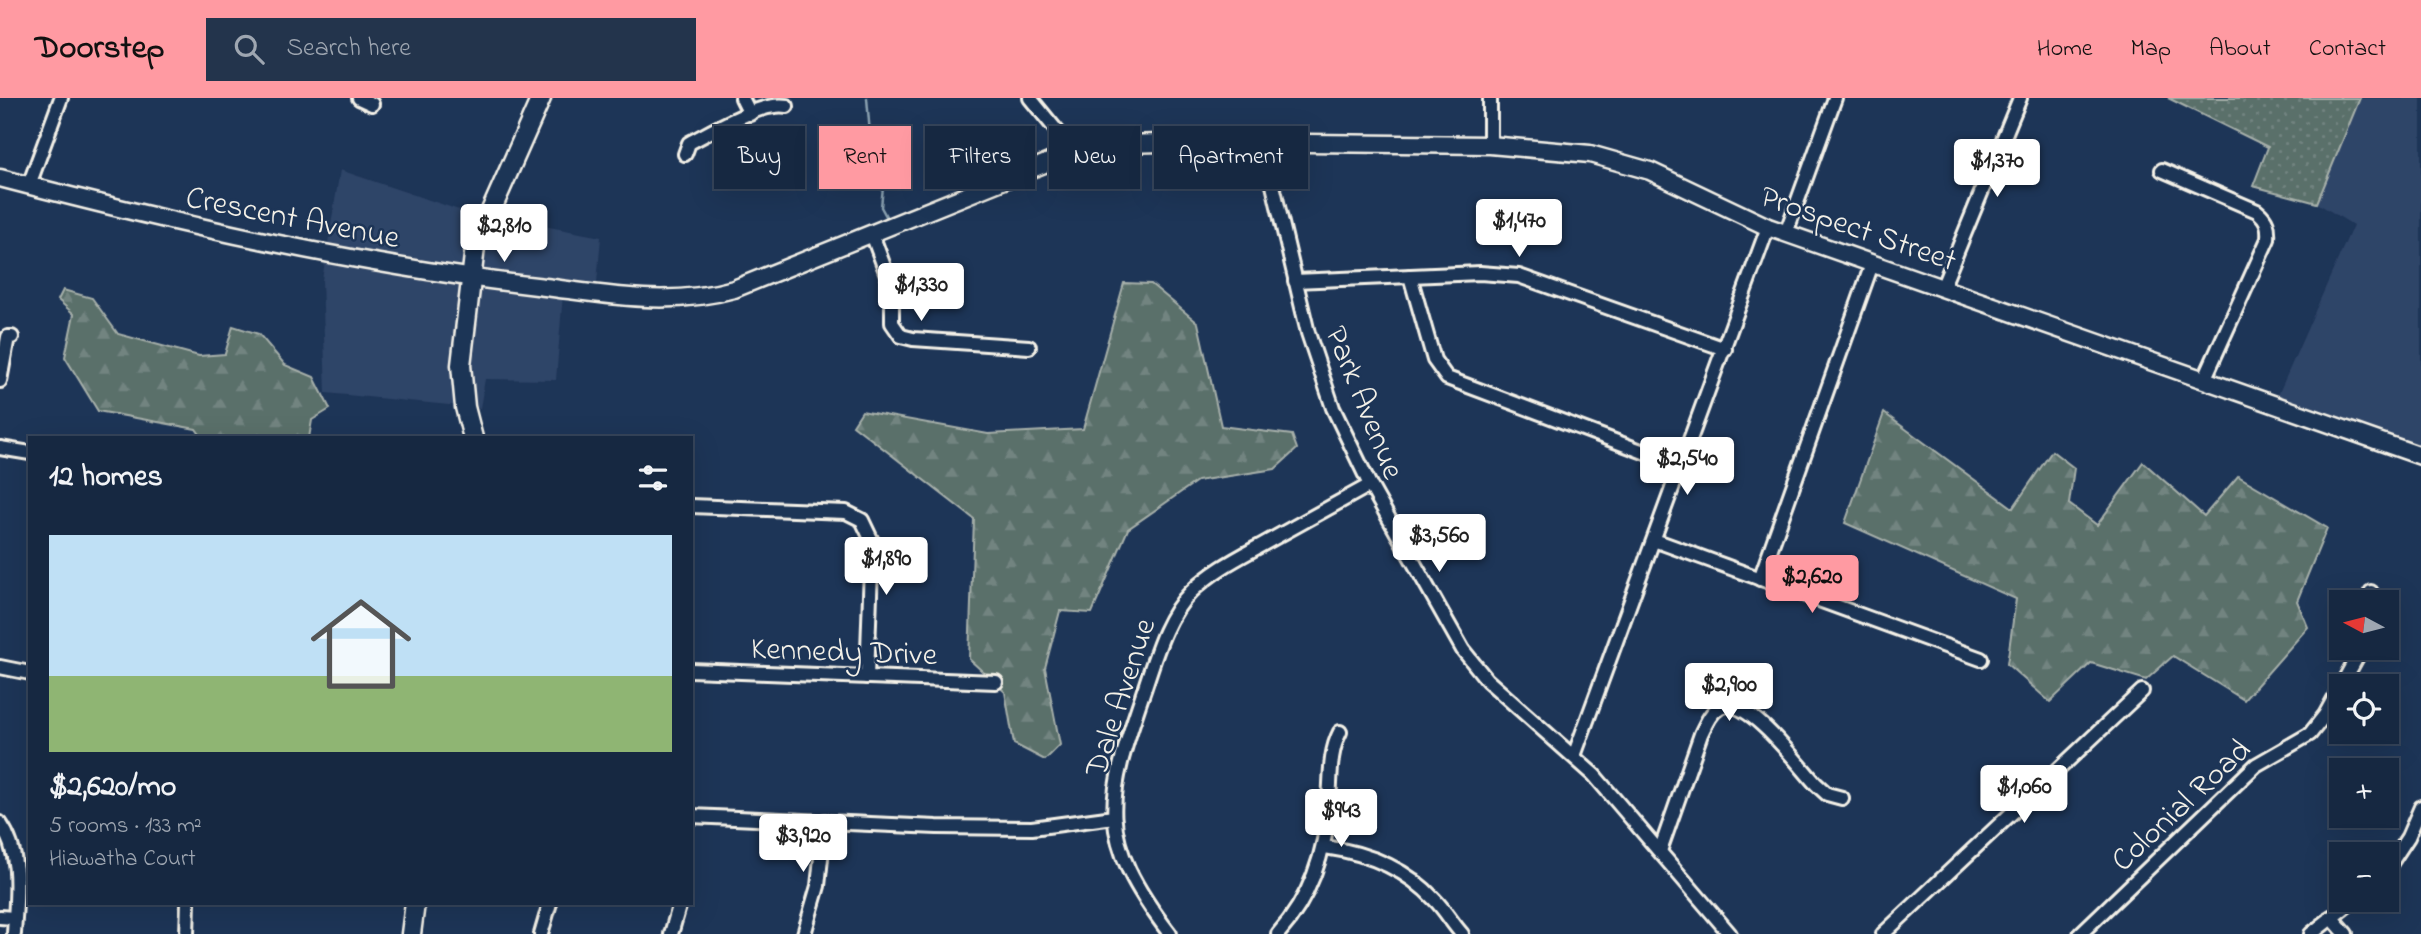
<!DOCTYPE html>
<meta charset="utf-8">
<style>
:root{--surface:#162841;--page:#23344c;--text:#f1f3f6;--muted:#9ea6b1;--line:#35445a;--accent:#ff9aa2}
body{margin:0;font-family:"Indie Flower",sans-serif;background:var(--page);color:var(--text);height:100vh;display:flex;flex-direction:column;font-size:26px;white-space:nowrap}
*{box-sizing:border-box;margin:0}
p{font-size:23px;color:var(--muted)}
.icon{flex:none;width:38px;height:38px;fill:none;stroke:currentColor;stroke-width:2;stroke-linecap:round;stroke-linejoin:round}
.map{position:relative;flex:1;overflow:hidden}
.drawer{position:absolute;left:28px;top:338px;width:665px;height:469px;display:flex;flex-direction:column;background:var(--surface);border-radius:0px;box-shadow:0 7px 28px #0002,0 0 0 2px var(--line)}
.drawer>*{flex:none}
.guide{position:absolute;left:714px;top:28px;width:665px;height:63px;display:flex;gap:14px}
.needle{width:46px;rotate:277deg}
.fabs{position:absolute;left:2329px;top:492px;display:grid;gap:14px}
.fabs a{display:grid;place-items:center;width:70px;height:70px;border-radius:0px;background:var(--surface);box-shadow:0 7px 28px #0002,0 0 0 2px var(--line);font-size:35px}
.price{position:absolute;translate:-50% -60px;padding:0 16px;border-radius:7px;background:#fff;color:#222;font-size:23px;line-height:46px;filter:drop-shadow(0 2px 4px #0008)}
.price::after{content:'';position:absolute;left:50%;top:42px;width:21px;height:16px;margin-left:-10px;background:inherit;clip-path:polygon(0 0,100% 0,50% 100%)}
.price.on{background:var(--accent);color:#111}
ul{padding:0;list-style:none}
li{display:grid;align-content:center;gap:14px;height:371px;padding:0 21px}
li+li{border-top:2px solid var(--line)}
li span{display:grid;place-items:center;height:217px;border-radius:0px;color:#555}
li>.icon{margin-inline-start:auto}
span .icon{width:126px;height:126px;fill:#fffc;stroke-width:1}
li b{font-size:30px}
h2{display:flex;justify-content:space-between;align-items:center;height:84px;padding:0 21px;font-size:30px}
.chip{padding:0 24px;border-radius:0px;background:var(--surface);box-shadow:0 7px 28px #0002,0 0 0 2px var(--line);font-size:24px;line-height:63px}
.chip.on{background:var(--accent);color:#111}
header{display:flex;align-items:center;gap:42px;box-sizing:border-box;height:98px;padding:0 35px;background:var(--accent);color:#111}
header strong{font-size:33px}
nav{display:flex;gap:38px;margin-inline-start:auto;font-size:24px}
.search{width:490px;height:63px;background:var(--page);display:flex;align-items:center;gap:18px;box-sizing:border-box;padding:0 24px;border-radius:0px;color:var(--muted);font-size:26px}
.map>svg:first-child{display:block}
.built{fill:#2f4467}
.grass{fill:url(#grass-dots);stroke:#a7b0aa;stroke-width:2}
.forest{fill:url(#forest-firs);stroke:#a7b0aa;stroke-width:2}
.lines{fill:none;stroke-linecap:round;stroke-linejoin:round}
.stream{stroke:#8ba2b1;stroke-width:2.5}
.minor-casing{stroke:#f4f1e8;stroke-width:18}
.secondary-casing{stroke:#f4f1e8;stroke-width:21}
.primary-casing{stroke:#f4f1e8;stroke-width:23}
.minor{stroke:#1d3557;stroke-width:12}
.secondary{stroke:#1d3557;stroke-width:16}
.primary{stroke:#1d3557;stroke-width:18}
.labels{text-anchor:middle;stroke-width:5;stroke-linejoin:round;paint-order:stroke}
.street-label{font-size:32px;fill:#f4f1e8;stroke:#1d3557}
</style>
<header>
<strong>Doorstep</strong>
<div class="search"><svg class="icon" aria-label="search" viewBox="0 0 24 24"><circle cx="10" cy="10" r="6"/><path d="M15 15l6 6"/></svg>Search here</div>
<nav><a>Home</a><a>Map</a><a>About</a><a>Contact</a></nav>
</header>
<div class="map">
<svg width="2421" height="836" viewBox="0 0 2421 836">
<defs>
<pattern id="grass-dots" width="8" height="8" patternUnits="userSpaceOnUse" patternTransform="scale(1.75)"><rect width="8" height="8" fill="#5a6f6b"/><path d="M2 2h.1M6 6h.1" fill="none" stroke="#728480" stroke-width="1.8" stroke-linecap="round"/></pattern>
<pattern id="forest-firs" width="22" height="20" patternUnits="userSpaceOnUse" patternTransform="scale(1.75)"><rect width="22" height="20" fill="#5a6f6b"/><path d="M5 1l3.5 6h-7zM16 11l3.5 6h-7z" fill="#728480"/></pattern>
</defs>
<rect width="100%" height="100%" fill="#1d3557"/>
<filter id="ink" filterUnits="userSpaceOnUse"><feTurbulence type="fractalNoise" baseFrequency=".0143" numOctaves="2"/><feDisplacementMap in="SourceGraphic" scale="14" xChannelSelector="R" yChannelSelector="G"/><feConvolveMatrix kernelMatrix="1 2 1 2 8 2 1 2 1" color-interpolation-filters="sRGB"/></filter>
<g filter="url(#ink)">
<g class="built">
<polygon points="2360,0 2421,0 2421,353 2275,304 2353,127 2317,105"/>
<polygon points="340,72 456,111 601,139 597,185 564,183 556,282 485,281 480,310 326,295 322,182"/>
</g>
<polygon class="grass" points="2168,0 2360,0 2317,105 2253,88 2268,49"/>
<g class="forest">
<polygon points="1124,185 1151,186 1198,225 1221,328 1292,337 1297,351 1275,371 1197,383 1128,431 1092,515 1060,513 1045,570 1060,647 1045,662 1014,646 1005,594 969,561 974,421 853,327 862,313 988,336 1083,331"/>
<polygon points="63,192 92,200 118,236 199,258 225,256 233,228 259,236 285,267 314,279 330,311 312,322 309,340 202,339 196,331 98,313 65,259 74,216 58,202"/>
<polygon points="1884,315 2013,410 2052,353 2074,370 2069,406 2097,427 2143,364 2204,418 2238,378 2327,430 2297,503 2308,529 2244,602 2173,558 2146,582 2091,565 2050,604 2007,566 2016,501 1845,425"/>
</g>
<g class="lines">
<polyline class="stream" points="867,0 870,36 881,62 884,79 881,109 887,120"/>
<defs>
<g id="minor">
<polyline points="359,0 372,6"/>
<polyline points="742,0 750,16"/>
<polyline points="1030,0 1075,55"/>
<polyline points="1263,45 1308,235 1333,310 1370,387 1463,552 1487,582 1594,677 1730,836"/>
<polyline points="1490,47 1490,0"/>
<path d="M685,56l4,-11c24,-12 72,-42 98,-37"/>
<path d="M2162,72l95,41c10,8 12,15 11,28l-64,141"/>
<polyline points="29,87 61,0"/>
<polyline points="1786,135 1835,0"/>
<polyline points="872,136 892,190 892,225 901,238 913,241 1029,249"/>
<polyline points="1410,178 1434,262 1447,280 1681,368"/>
<polyline points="1295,183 1480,175 1519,178 1725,251"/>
<polyline points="1943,188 2020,0"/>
<polyline points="0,283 8,239 12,239"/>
<polyline points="0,350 30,355"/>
<polyline points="691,408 846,414 862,422 872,443 867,579"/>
<polyline points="1654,442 1981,561"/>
<polyline points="1760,481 1872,166"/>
<polyline points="2371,494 2371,504"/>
<polyline points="0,569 30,575"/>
<polyline points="691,572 996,584"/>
<polyline points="1574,658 1768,129"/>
<polyline points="691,718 937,729 1032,730 1114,719"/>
<path d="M0,725c23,33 16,73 14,111"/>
<path d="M1325,749c42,6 81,21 110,53 10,10 17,23 27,34"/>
<path d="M1660,753l41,-117c5,-10 9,-21 19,-27 27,-13 79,59 96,77l11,10 15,4"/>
<polyline points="2387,771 2408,739 2421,709"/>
<polyline points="0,819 14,820"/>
<polyline points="2331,819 2346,836"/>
<polyline points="187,836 188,805"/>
<polyline points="541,836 550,805"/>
<polyline points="671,836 680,805"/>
<polyline points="804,836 818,788 825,723"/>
<path d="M1170,836c-77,-101 -63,-135 -25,-247 11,-33 21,-70 46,-95 22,-22 49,-35 76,-50 34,-19 68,-38 103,-57"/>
<path d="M1278,836c34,-38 48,-83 51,-133 2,-23 0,-48 11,-69"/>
<polyline points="1883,836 2142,593"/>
<polyline points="2080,836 2256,667 2310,636 2325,617 2362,550"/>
<polyline points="2311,836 2354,802"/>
</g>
<path id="secondary" d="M0,80c180,47 360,88 545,109 64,8 125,20 189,2l320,-129 44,-13 23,-3 84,-2 285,3 100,9 60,17 118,56 653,229"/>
<g id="primary">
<polyline points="473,340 465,309 461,267 475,149 541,0"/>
<polyline points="411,836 415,805"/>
</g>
</defs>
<use href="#minor" class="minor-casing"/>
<use href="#secondary" class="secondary-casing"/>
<use href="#primary" class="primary-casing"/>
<use href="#minor" class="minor"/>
<use href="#secondary" class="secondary"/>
<use href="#primary" class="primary"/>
</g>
</g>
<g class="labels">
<g class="street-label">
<text transform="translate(293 118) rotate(11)" y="11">Crescent Avenue</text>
<text transform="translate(1859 129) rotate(19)" y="11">Prospect Street</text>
<text transform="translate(1366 304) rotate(68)" y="11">Park Avenue</text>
<text transform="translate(844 552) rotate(2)" y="11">Kennedy Drive</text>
<text transform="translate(1119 599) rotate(-72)" y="11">Dale Avenue</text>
<text transform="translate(2180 706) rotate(-43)" y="11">Colonial Road</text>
</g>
</g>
</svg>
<div class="fabs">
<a><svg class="needle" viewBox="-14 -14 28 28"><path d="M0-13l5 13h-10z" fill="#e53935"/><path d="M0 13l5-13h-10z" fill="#9ea6b1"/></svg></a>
<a><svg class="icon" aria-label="locate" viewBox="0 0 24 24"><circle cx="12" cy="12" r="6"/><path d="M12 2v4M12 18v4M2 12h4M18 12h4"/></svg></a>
<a>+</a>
<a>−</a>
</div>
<b class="price" style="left:1997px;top:101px">$1,370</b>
<b class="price" style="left:1519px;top:161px">$1,470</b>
<b class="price" style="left:504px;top:166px">$2,810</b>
<b class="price" style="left:921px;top:225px">$1,330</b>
<b class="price" style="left:1687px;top:399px">$2,540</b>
<b class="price" style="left:1439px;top:476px">$3,560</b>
<b class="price" style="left:886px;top:499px">$1,890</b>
<b class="price on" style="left:1812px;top:517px">$2,620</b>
<b class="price" style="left:1729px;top:625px">$2,900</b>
<b class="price" style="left:2024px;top:727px">$1,060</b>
<b class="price" style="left:1341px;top:751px">$943</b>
<b class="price" style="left:803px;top:776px">$3,920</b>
<div class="guide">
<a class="chip">Buy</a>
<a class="chip on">Rent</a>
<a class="chip">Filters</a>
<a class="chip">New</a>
<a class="chip">Apartment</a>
</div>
<section class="drawer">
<h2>12 homes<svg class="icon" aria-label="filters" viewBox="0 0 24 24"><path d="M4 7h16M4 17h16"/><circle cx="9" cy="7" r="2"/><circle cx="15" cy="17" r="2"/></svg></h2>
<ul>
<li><span style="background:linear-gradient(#bfe0f5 65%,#8fb573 0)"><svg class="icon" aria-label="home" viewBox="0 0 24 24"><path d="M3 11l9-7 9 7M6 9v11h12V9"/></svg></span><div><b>$2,620/mo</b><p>5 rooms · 133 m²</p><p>Hiawatha Court</p></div></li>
</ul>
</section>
</div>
